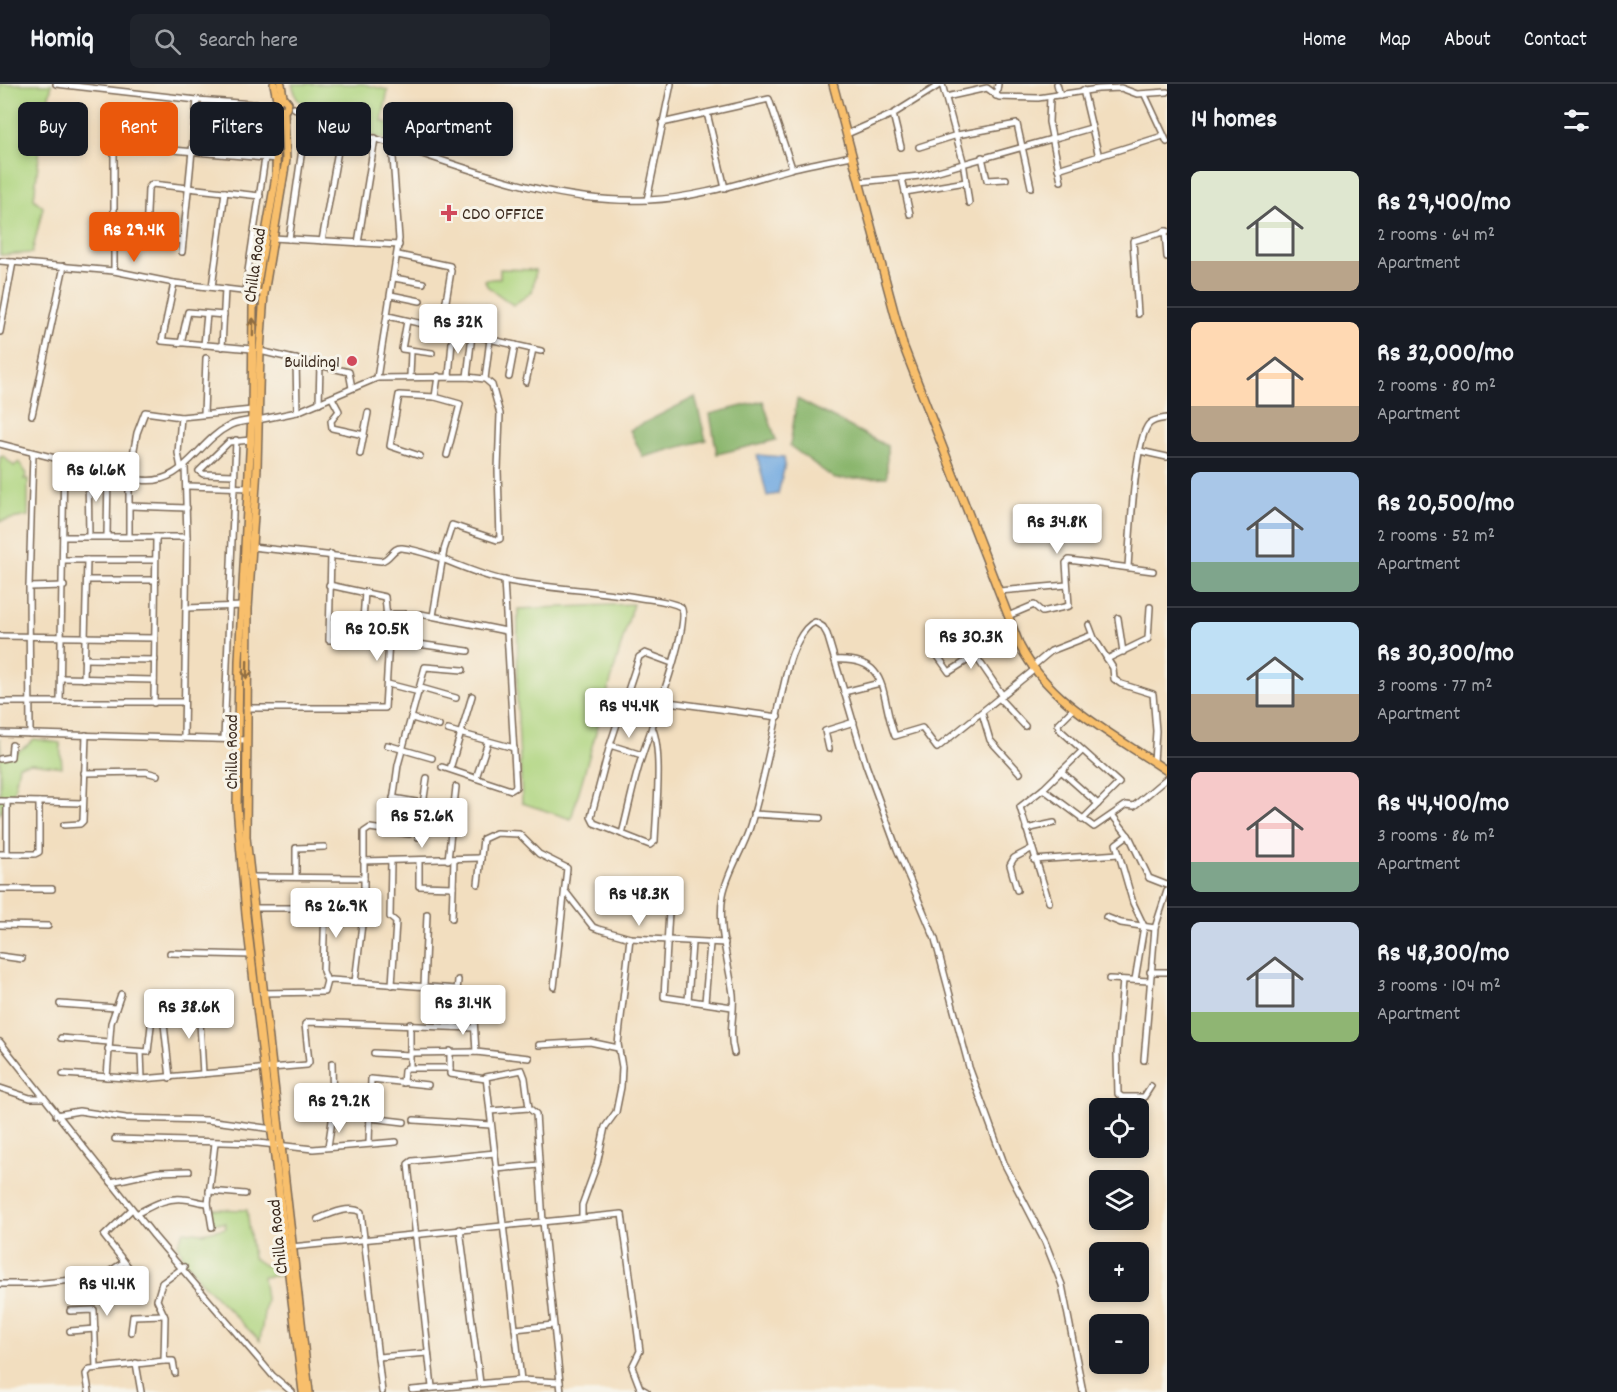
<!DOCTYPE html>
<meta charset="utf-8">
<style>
:root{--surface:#171b24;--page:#20242c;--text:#f1f3f6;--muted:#9ea1a6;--line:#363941;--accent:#ea580c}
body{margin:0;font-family:Dekko,sans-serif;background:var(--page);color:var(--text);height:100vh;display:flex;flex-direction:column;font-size:22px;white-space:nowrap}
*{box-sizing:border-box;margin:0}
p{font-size:20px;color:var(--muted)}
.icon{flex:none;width:33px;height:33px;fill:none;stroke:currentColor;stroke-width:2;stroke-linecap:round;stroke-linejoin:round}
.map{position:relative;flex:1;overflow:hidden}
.side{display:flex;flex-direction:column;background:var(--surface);width:450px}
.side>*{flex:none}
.hud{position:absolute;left:18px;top:18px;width:570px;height:54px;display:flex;gap:12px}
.buttons{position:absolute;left:1089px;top:1014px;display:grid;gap:12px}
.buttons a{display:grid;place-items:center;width:60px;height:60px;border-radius:9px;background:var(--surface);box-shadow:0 3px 9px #0003;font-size:30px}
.price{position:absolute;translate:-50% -51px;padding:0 14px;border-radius:6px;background:#fff;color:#222;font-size:20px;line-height:39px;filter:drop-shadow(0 2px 3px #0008)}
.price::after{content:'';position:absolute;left:50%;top:36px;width:18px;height:14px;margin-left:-9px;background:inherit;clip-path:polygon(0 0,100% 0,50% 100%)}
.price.current{background:var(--accent);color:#fff}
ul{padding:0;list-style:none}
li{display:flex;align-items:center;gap:18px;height:150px;padding:0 24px}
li+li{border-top:2px solid var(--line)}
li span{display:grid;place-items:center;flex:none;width:168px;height:120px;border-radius:9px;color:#555}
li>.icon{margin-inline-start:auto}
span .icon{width:72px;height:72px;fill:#fffc;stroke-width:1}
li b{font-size:26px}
h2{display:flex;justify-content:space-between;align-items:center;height:72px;padding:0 24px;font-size:26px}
.pill{padding:0 21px;border-radius:9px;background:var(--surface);box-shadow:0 3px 9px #0003;font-size:21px;line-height:54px}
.pill.current{background:var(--accent);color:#fff}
header{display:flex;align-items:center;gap:36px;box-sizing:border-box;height:84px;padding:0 30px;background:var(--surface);border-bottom:2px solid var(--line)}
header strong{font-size:28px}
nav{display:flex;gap:33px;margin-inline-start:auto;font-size:21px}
.search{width:420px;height:54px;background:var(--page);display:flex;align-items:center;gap:15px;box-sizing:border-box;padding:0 21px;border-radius:9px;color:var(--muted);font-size:22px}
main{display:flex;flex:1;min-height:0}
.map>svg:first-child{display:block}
.green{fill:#add47e;stroke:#747f4e;stroke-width:1.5}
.forest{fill:#8ab66d;stroke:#627046;stroke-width:1.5}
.water{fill:#71a9e0;stroke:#566a7f;stroke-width:1.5}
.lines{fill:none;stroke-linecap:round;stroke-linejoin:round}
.minor-casing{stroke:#7b6956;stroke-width:8}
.major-casing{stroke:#7b6956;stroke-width:10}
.minor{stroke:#fff;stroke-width:5}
.major{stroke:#f8bf6c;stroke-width:7}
.oneway{stroke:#906d41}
.poi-dot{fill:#d1495b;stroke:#f7f3e8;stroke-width:2}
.labels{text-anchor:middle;stroke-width:6;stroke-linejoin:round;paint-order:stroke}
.poi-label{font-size:18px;fill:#3b2a1e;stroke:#f7f3e8;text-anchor:start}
.street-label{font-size:18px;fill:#3b2a1e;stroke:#f7f3e8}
</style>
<header>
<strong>Homiq</strong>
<div class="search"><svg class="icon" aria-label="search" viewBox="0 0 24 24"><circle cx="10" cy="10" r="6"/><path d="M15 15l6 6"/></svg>Search here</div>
<nav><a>Home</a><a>Map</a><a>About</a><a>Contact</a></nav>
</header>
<main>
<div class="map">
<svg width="1167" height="1308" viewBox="0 0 1167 1308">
<rect width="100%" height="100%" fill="#f7f3e8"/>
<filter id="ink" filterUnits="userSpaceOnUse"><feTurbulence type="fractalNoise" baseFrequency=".0167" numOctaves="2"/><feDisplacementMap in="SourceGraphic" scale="12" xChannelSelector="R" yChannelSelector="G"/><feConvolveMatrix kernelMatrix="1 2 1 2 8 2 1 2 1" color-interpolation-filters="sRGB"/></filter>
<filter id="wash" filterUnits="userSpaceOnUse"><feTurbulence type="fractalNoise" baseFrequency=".008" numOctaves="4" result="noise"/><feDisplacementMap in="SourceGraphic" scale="24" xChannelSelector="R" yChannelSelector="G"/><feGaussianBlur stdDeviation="1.35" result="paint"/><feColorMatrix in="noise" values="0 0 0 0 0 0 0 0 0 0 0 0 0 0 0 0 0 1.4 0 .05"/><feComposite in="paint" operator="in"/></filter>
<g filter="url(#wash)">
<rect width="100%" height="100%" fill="#f2debf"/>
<g class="green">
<polygon points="0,0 52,0 43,38 34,115 43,123 32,169 0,171"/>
<polygon points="292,0 363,0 388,6 382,37 404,47 409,62 328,39 327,35 297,15"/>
<polygon points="500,185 536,186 532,208 513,221 487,202 485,196 500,194"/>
<polygon points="3,372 14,382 19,378 27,390 24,395 28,395 28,432 0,437 0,373"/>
<polygon points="633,520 571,735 522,719 517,615 518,525"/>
<path d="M0,654l1,17c13,1 24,-7 33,-16l26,4 2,24 -30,-4 -13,2 -5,27 -14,22z"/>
<polygon points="211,1125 247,1126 253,1174 265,1182 270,1180 281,1185 284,1191 263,1193 266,1215 260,1257 199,1196 190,1181 186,1181 178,1159 184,1147 203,1149 226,1144 225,1139 213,1139"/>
</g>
<g class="forest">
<polygon points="695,313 706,356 643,373 630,346"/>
<polygon points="797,315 887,362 887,393 835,395 790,362"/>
<polygon points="763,317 776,356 717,370 710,330"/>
</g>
<polygon class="water" points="757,371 784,373 785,381 778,410 767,412"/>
</g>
<g filter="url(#ink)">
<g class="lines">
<defs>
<g id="minor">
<polyline points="56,0 197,16 267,21"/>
<polyline points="942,0 963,77 969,119"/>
<polyline points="1057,0 1060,11"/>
<polyline points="1083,6 1099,73"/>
<polyline points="1145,11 1167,58"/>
<polyline points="996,12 998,0"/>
<polyline points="946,13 987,4 999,13 1038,14 1098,5 1121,4 1137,10 1167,8"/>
<polyline points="1050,13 1049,38 1061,97"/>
<path d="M294,24c35,18 74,28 111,40 79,27 158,56 243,52 50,-2 95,-18 142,-31 20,-5 42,-9 62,-13"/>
<polyline points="707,29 725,104"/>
<polyline points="893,30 901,63"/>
<polyline points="662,39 769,15 792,84"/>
<polyline points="847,50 893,30 941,0"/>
<polyline points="919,63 957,51 1017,40 1031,103"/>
<polyline points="982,73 987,96 1006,95"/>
<polyline points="1058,85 1163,52"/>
<polyline points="902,94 910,130"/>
<polyline points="859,98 920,92 1091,44"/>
<polyline points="905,108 966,98"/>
<polyline points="647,116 671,0"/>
<polyline points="114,147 183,157"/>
<polyline points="1165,147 1167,173"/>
<polyline points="146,152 148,105 152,100 260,112"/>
<polyline points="272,154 399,161"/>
<polyline points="289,155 307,31"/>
<polyline points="322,157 342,44"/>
<polyline points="358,159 375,54"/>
<polyline points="182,168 197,16"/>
<polyline points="398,171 450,182 451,187 444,229"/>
<polyline points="0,177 114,187 174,199 259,209"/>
<polyline points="114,187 114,61 277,75"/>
<polyline points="394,194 423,199"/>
<polyline points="174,199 162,257 252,265"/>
<polyline points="212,203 225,108"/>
<polyline points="245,207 265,74"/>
<polyline points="391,211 420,217"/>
<polyline points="1138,230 1133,157 1167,147"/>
<polyline points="388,232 541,267"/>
<polyline points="407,237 402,265 432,269"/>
<polyline points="0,248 13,178"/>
<polyline points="181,259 188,228 224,231"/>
<polyline points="204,261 207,230"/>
<polyline points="222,263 225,205"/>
<polyline points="260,267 349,288 352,304"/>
<polyline points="296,275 297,328"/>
<polyline points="410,292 411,268"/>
<polyline points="449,292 453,247"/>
<polyline points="467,293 472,251"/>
<polyline points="509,293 515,261"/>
<polyline points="377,294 467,293 485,295 492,301 500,330 498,386 500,455 497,456 452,441 444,466 433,532"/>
<polyline points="485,295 490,255"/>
<polyline points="526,298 533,265"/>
<polyline points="435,313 438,292"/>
<polyline points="332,314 339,327 331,337 332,344 364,351"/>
<polyline points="319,319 320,281"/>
<polyline points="204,330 206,274"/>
<polyline points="32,331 64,182"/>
<polyline points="181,333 178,369 181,384"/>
<polyline points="258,336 297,328 377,294 399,155 392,60"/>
<path d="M0,360l141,36c42,6 56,-38 88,-54 6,-4 15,-4 23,-6"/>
<polyline points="1140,367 1167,373"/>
<polyline points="360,370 368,329"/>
<polyline points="420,372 390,362 399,311 435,313 460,320 447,371"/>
<polyline points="64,382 129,397 129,452"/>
<polyline points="88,386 89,452"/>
<polyline points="234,391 203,390 199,387 229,358 251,356"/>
<polyline points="129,392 137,349 145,328 181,333 252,326"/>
<polyline points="187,402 251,404"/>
<polyline points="130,422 187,424"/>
<polyline points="107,452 108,388"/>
<polyline points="65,453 187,453"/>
<path d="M252,463l129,14c10,-2 11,-14 21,-13 36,5 66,25 101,32 46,9 92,10 138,18 13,2 29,3 40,9 11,15 -31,124 -38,146 -9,26 -14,54 -21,81"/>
<polyline points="331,470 329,556 389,556 468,567"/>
<polyline points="64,476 155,476"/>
<path d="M1128,483c2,-26 6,-127 21,-143 5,-5 12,-5 18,-6"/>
<polyline points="87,496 155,496"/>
<polyline points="29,503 64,502"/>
<polyline points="999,507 1067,501"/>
<polyline points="186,524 244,522"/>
<polyline points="386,530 421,530 506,547"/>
<polyline points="1008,532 1034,521 1042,528 1069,522 1066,479 1069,476 1153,487"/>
<polyline points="1118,534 1123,568"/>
<polyline points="363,536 365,508"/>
<polyline points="1089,541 1094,554 1113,584 1114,595 1121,600 1153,610 1156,647 1154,678"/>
<polyline points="958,546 1003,612"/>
<polyline points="0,552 154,554"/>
<polyline points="932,564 949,588 1014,547"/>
<polyline points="84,575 155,576"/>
<polyline points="1107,575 1148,555 1150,523"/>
<path d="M835,576c57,-3 44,36 60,76l27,-8 15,20 98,-79"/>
<polyline points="1032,583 1051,567 1092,551"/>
<polyline points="61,594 154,596"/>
<polyline points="84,595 87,476"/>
<polyline points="388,600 419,608"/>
<polyline points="421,604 456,614"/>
<polyline points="844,608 880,599"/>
<polyline points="1000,615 1025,642"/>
<polyline points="661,617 778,633"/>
<polyline points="0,618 184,618"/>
<polyline points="60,618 64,376"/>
<polyline points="154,619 156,453"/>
<polyline points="246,624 385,624 389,556 385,513 329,501"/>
<polyline points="1074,624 1058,640 1059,645 1119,699 1082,736"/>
<polyline points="982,629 990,656 1020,689"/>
<polyline points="412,634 439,642"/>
<path d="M652,643c11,24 4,85 3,114l-5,4 -56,-22 -3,-6 19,-72 29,-88 6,-4 27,10"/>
<polyline points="448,646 514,664"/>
<polyline points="0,649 246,656"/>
<polyline points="30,650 29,503 33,370"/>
<polyline points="184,653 187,453 185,382"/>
<polyline points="224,655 236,356"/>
<polyline points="387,661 432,674"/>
<polyline points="610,661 642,671"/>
<polyline points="829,665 825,647 854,638"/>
<polyline points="0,675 11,673 12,661"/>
<polyline points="442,683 511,706 516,703 504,496"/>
<polyline points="450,685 472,612"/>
<polyline points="1061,687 1098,720"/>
<polyline points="84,689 146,688 157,691"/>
<polyline points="476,694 488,658"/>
<polyline points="1043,705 1094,743 1126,721 1134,722 1167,694"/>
<polyline points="393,714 422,719"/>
<polyline points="0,717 83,719"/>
<polyline points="7,717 7,770"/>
<polyline points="753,730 820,734"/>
<polyline points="1113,732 1130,754 1149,794 1167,801"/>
<polyline points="390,739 398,681 425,583 463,586"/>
<polyline points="64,741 80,740 83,737 86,651"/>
<polyline points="1026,745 1054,739"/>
<polyline points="1128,751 1116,760 1133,819 1144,842 1135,896"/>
<polyline points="418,753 427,694"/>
<polyline points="0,770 35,770 39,768 39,718"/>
<polyline points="448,776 456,703"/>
<polyline points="1034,776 1119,770"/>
<polyline points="363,777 481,774"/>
<polyline points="391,777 390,833 396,838 392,901"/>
<polyline points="419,777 419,802 453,803"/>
<polyline points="249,793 364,794"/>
<polyline points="296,793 296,764 324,763"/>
<polyline points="665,798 670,810 664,913 732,923"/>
<polyline points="478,800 483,755 496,749 519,750 539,770 567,784 554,903"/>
<polyline points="0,805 52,805"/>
<polyline points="1017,806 1010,781 1014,774 1031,765"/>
<polyline points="565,807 593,843 598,845 630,854 725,859"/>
<polyline points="325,818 323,887 327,897"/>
<polyline points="1049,818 1020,723 1043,705 1082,667"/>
<polyline points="253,824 305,824"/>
<polyline points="1106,833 1121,839 1155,844"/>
<polyline points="452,834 454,775"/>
<polyline points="0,841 48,842"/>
<polyline points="170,869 251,871"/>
<polyline points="0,872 22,875"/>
<polyline points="1150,888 1167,888"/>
<polyline points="1109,895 1150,897"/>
<polyline points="1123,896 1117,970 1118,1010 1122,1013 1144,1013 1151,1002"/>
<polyline points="355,898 364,824 364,748 370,744 409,750"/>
<polyline points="424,902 427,830"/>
<polyline points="262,909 324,908 327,897 331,896 457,905"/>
<polyline points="688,917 692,859"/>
<polyline points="705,918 710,860"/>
<polyline points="60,920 116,924"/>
<polyline points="199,921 203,990"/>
<polyline points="474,935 476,968"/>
<polyline points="410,940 410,983"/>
<polyline points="454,943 458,896"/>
<polyline points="61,954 109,958"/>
<polyline points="0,958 154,1152 273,1292 292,1308"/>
<polyline points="539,961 590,958 618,964"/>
<polyline points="108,965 148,968 153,924 162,922 170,994"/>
<polyline points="450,967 450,990 486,995"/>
<polyline points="141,968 142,995"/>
<polyline points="374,969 410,971"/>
<polyline points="410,969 476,968 529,974"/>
<path d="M734,969c-6,-25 1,-38 -1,-59 -4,-31 -16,-68 -10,-99 4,-23 20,-45 27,-68 16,-51 25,-107 38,-160 3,-13 14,-40 27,-45l8,5 4,7 39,131 31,84 38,90 34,128 35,96 41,79 17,43 21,107"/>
<polyline points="1144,976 1155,844 1167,807"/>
<polyline points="63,990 142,995 307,981 309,978 305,940 308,938 474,944"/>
<polyline points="107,993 111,939 121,910"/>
<polyline points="403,999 404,987 407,984 450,984"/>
<polyline points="0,1004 30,1014 44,1014"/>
<polyline points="490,1027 529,1024 536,1030 543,1138 561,1308"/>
<polyline points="56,1031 79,1027 126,1034 207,1036 273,1045"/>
<polyline points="370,1034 404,1038"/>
<polyline points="414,1036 491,1041"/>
<polyline points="115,1055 258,1059 313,1065 396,1058"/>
<polyline points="369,1059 371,995 428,1001"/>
<polyline points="328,1063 333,1030 332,979"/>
<polyline points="497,1085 539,1081"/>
<polyline points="111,1098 157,1088 189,1087"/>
<polyline points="209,1107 245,1110"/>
<polyline points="132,1125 104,1152 137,1194"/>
<path d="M136,1130c16,-8 30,-17 47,-15 8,0 16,4 25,4"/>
<polyline points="582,1133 582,1121 597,1080 605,1043 616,1028 621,1003 622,983 618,960 630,854"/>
<path d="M318,1135c12,-5 31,-14 43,-7l21,180"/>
<polyline points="212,1143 208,1119 215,1059"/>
<polyline points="460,1145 480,1299"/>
<polyline points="291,1163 622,1130 640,1267 632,1283 640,1304 647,1308"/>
<polyline points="0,1200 34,1200 101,1193 124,1178"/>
<polyline points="70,1227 94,1226 96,1284"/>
<polyline points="515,1245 553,1241"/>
<polyline points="70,1247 95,1245"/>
<polyline points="131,1248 133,1232 164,1231"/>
<polyline points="378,1273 428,1269"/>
<polyline points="164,1277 165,1233 157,1216 162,1199 184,1183"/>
<polyline points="136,1279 141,1308"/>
<polyline points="521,1296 486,993 522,986 525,994 529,1024"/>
<polyline points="432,1303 408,1080 412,1077 495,1069"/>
<polyline points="412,1306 521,1296 560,1298"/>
<polyline points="89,1308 86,1290 90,1285 164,1277 173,1277 175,1289"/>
</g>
<g id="major">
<polyline points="274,0 277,15"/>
<polyline points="281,0 283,13 288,19 286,25 279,26 275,19 283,13"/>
<path d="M833,0l70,261 117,301c30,58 95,89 147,125"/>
<polyline points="277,25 276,92 253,223 252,331 239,577 237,722 246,831 303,1308"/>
<polyline points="284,26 286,76 264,210 260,267 257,384 248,525 246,753 309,1308"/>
</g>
</defs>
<use href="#minor" class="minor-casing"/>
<use href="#major" class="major-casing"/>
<use href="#minor" class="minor"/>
<use href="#major" class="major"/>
</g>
<defs><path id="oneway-shaft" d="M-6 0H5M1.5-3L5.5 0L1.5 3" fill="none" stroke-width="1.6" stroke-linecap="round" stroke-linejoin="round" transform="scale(1.5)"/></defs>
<g class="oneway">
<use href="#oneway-shaft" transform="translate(253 243) rotate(-89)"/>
<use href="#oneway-shaft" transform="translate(247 586) rotate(91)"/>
</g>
</g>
<g class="poi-dot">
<path d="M446 120h6v6h6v6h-6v6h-6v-6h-6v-6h6z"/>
<circle cx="352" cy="277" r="6"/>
</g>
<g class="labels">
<g class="poi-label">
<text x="462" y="135">CDO OFFICE</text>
<text x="340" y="283" text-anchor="end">Building1</text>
</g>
<g class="street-label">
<text transform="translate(254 181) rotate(-82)" y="6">Chilla Road</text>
<text transform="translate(231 668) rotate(-90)" y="6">Chilla Road</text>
<text transform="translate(277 1153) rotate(-96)" y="6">Chilla Road</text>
</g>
</g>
</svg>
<div class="buttons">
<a><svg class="icon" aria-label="locate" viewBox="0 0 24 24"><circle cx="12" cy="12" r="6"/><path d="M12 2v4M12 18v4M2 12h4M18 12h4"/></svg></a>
<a><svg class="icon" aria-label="layers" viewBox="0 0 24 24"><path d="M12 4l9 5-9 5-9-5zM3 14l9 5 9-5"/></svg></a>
<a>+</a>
<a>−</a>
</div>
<b class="price current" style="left:134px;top:179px">Rs 29.4K</b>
<b class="price" style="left:458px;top:271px">Rs 32K</b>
<b class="price" style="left:96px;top:419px">Rs 61.6K</b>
<b class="price" style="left:1057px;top:471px">Rs 34.8K</b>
<b class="price" style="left:377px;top:578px">Rs 20.5K</b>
<b class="price" style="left:971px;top:586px">Rs 30.3K</b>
<b class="price" style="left:629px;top:655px">Rs 44.4K</b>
<b class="price" style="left:422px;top:765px">Rs 52.6K</b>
<b class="price" style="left:639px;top:843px">Rs 48.3K</b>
<b class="price" style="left:336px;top:855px">Rs 26.9K</b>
<b class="price" style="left:463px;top:952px">Rs 31.4K</b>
<b class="price" style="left:189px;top:956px">Rs 38.6K</b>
<b class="price" style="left:339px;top:1050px">Rs 29.2K</b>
<b class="price" style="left:107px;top:1233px">Rs 41.4K</b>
<div class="hud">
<a class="pill">Buy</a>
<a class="pill current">Rent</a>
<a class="pill">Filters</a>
<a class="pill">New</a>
<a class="pill">Apartment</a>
</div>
</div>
<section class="side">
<h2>14 homes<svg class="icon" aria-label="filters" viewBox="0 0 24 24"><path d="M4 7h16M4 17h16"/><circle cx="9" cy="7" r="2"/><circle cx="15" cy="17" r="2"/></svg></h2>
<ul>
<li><span style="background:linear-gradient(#dfe7d0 75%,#b9a48a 0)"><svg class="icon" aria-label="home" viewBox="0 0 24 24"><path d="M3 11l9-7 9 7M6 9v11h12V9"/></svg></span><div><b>Rs 29,400/mo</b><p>2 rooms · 64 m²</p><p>Apartment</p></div></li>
<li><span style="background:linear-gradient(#ffd9b3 70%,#b9a48a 0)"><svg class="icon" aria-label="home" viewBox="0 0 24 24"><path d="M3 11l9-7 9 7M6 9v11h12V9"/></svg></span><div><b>Rs 32,000/mo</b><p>2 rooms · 80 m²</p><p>Apartment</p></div></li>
<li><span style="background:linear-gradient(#a9c7e8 75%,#7fa58c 0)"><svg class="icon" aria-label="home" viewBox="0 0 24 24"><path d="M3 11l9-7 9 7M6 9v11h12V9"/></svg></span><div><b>Rs 20,500/mo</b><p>2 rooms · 52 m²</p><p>Apartment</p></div></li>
<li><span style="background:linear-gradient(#bfe0f5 60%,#b9a48a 0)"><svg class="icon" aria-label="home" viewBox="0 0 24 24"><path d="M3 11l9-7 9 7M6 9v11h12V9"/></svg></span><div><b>Rs 30,300/mo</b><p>3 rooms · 77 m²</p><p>Apartment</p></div></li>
<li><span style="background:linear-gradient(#f6c9c9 75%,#7fa58c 0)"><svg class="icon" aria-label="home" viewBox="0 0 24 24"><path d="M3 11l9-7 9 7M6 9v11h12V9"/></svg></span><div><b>Rs 44,400/mo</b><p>3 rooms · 86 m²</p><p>Apartment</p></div></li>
<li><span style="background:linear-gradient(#c9d6e8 75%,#8fb573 0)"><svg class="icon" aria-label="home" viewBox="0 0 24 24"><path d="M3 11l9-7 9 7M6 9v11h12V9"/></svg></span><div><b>Rs 48,300/mo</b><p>3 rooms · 104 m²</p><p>Apartment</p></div></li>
</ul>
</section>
</main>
